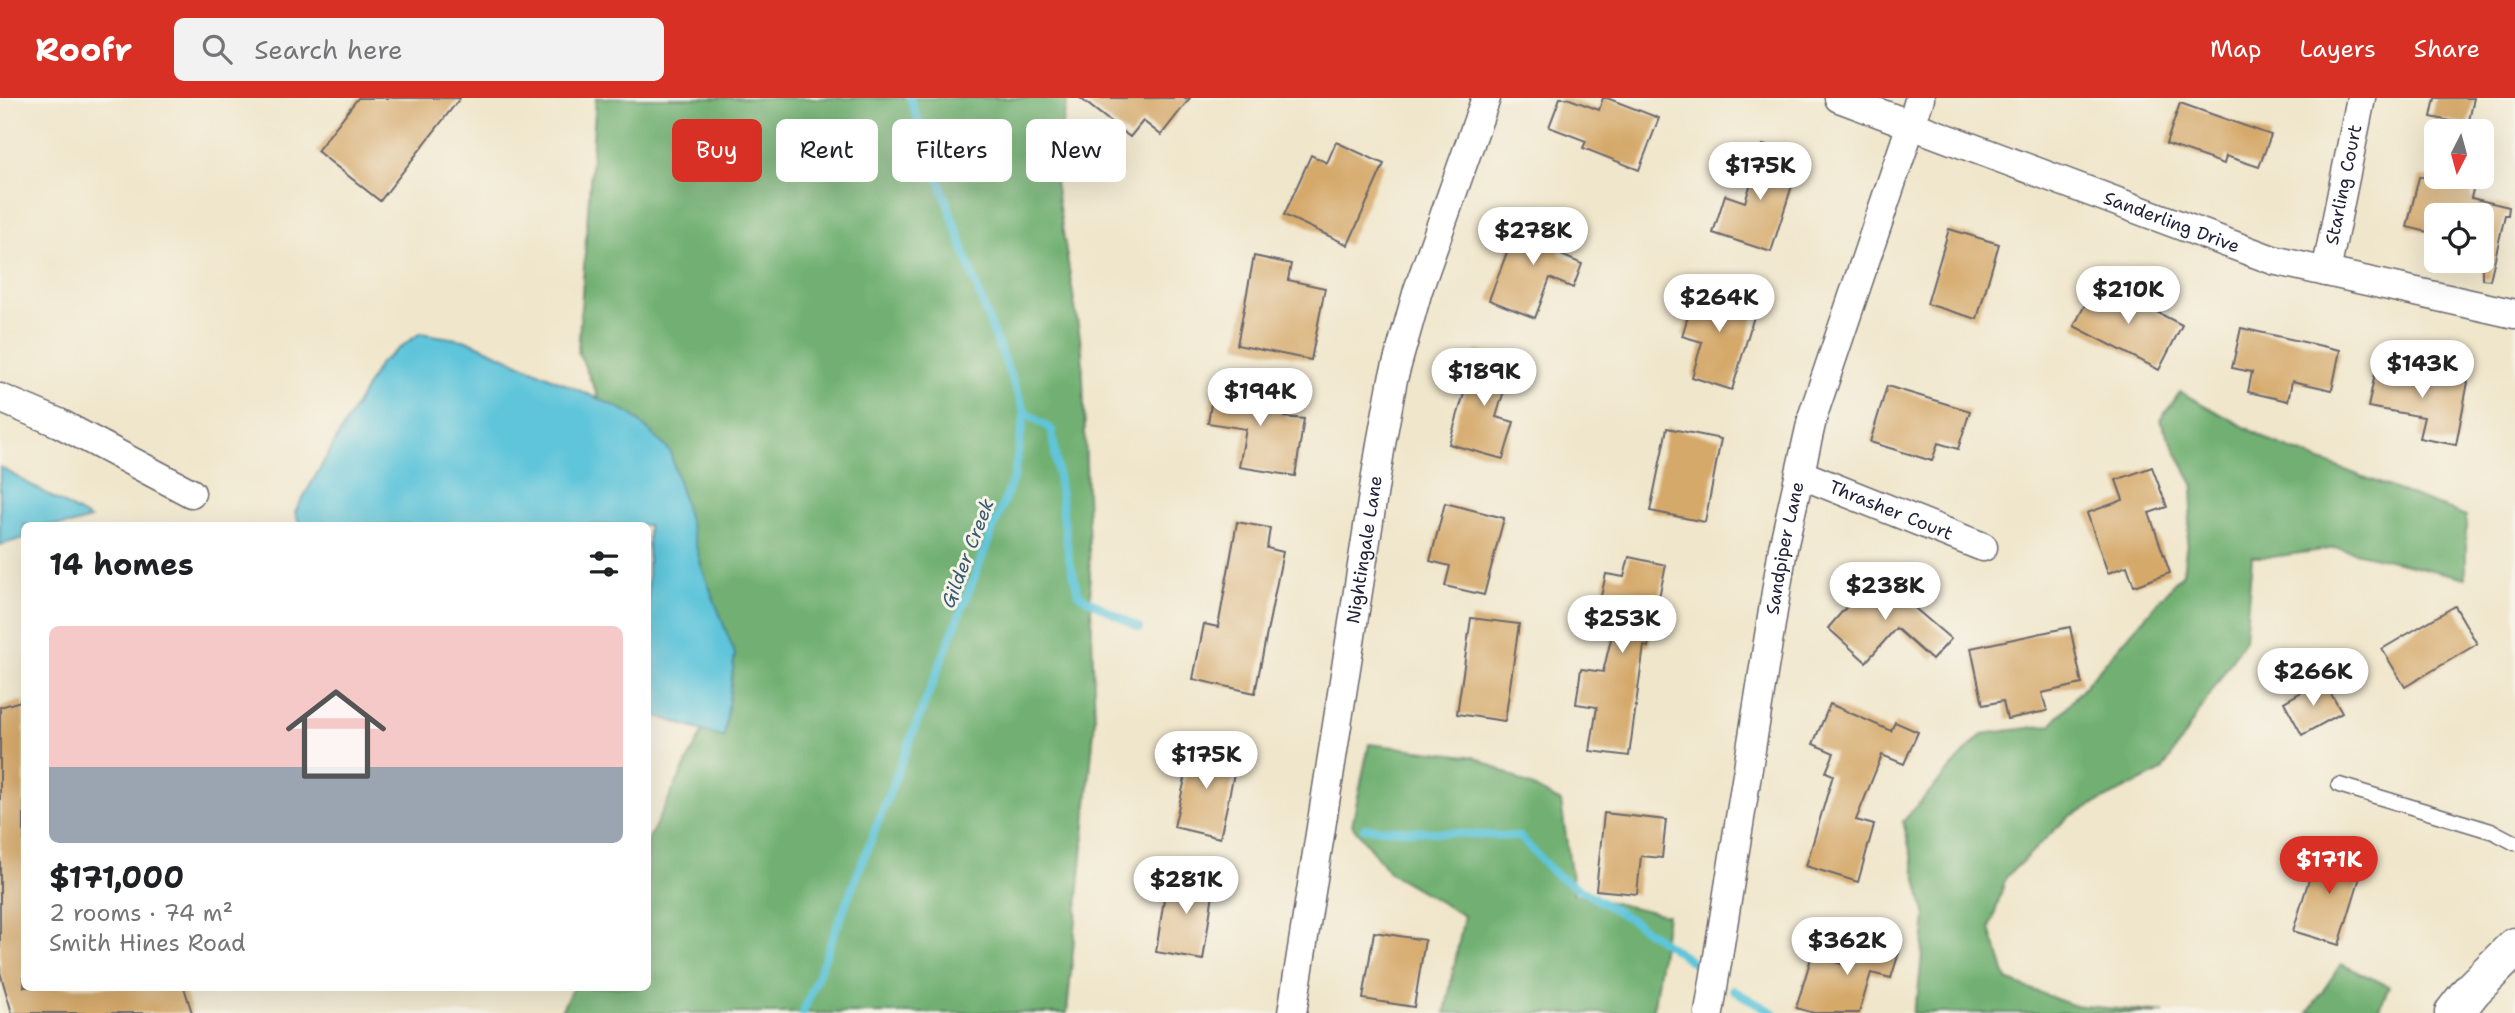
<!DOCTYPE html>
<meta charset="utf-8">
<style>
:root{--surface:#fff;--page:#f2f2f2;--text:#202124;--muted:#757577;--accent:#d93025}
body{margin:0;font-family:"Shantell Sans",sans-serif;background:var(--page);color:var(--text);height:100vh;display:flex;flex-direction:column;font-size:26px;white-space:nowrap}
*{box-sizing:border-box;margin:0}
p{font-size:23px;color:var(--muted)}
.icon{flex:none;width:38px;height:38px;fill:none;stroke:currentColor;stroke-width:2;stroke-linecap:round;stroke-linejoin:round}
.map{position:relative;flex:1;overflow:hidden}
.drawer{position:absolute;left:21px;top:424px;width:630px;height:469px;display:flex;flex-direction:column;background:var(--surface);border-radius:10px;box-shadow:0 7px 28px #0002}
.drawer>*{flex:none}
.hud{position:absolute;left:672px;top:21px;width:665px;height:63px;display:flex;gap:14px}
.needle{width:46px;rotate:186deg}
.tools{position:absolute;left:2424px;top:21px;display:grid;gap:14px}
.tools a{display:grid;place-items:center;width:70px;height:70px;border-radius:10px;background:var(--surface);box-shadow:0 7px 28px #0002;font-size:35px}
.price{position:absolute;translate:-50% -60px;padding:0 16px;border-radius:24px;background:#fff;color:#222;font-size:23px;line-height:46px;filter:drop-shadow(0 2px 4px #0008)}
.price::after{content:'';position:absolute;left:50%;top:42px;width:21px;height:16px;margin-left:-10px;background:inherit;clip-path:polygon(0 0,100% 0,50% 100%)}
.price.active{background:var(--accent);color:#fff}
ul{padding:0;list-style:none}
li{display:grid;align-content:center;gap:14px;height:371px;padding:0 28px}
li span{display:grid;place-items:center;height:217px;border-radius:10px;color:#555}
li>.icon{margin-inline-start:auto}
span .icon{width:126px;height:126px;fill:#fffc;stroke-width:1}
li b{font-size:30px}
h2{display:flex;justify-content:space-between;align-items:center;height:84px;padding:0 28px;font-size:30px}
.chip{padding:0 24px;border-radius:10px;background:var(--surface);box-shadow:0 7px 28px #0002;font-size:24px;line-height:63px}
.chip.active{background:var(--accent);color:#fff}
header{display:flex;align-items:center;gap:42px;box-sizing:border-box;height:98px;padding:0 35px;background:var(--accent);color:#fff}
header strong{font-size:33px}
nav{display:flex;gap:38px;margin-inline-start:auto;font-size:24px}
.search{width:490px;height:63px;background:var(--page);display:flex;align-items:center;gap:18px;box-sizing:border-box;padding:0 24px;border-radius:10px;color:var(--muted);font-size:26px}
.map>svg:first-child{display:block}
.forest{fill:#71b072;stroke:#4a6956;stroke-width:2}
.water{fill:#5ec5da;stroke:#40748a;stroke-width:2}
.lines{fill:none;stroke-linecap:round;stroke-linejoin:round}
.stream{stroke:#5ec5da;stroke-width:8}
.building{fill:#d5a96a}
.lane-casing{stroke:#6a676d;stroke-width:17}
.street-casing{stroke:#6a676d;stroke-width:31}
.secondary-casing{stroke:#6a676d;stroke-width:41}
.lane{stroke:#fff;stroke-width:14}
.street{stroke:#fff;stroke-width:28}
.secondary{stroke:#fff;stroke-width:38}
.labels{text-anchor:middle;stroke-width:6;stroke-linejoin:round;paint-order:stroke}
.street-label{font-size:18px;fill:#22223b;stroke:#f7f3e8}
.water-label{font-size:19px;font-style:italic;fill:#375b73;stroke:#f7f3e8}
</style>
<header>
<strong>Roofr</strong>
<div class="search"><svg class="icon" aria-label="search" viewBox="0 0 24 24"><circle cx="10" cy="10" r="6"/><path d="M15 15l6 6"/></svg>Search here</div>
<nav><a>Map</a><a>Layers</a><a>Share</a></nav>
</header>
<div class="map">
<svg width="2515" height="915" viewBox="0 0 2515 915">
<rect width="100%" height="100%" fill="#f7f3e8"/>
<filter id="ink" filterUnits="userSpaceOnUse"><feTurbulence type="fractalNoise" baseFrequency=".0143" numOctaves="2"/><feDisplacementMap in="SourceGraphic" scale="14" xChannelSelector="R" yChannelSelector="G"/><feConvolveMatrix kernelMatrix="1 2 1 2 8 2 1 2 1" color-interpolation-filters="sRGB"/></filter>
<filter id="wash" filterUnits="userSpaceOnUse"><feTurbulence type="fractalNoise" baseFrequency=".00686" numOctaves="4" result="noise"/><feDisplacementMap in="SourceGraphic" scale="28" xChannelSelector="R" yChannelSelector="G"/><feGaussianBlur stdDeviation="1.57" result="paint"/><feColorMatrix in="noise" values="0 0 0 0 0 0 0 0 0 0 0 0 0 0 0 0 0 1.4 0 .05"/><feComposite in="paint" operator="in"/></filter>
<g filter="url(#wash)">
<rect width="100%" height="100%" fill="#f0e6cb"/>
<g class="forest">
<polygon points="596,0 1068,0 1053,72 1082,252 1095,622 1067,915 560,915 573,889 648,889 648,742 725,589 578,253"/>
<polygon points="2180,294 2274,345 2466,418 2466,480 2337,450 2272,459 2252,459 2245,541 2162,673 2068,719 2006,779 1990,831 2007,882 2072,907 2165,915 1912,915 1918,895 1926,819 1903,723 1982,636 2051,627 2183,475 2194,388 2160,322"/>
<polygon points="1369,646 1476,659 1561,704 1574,796 1667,817 1653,915 1445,915 1464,818 1390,775 1352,727"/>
<polygon points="2341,866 2389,888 2378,915 2308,915"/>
</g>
<g class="water">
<polygon points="420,235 469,243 630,315 670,353 702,470 735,556 724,640 648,615 648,427 300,427 295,414 380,265"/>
<polygon points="0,369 90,421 70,427 24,427 24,440 0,447"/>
</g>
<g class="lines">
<g class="stream">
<polyline points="1025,314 1052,332 1069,461 1079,497 1140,530"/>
<polyline points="1364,730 1520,739 1556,777 1633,823 1695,866"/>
<polyline points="1733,892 1774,915"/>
<polyline points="803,915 1014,378 1025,314 991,229 910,0"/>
</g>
</g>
<g id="blocks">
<g class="building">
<polygon points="358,0 460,0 380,103 317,53"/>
<polygon points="1080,0 1190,0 1161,37 1143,23 1130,39"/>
<polygon points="1560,0 1567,0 1599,12 1603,0 1607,0 1659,20 1639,72 1583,50 1586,43 1549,29"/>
<polygon points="2435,0 2474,0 2468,27 2431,19"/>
<polygon points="2180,5 2271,37 2259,69 2226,58 2224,66 2166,46"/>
<polygon points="1336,44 1384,66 1348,147 1284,117 1311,57 1327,65"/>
<polygon points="1763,47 1801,59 1771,154 1713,135 1725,97 1745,104"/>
<polygon points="2419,79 2476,79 2471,100 2509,109 2508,117 2505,117 2490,182 2482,181 2482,117 2436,117 2436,136 2407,129"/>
<polygon points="1521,117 1567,134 1559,156 1582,166 1573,190 1550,180 1535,220 1489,202"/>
<polygon points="1949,131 1999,146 1977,221 1927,206"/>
<polygon points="1254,158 1291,166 1288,182 1325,190 1311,262 1237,247"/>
<polygon points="2097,183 2182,227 2159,272 2074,228"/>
<polygon points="1698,185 1758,205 1732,292 1692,279 1702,244 1682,238"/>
<polygon points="2241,230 2340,252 2332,292 2292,283 2288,303 2248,294 2252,274 2232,270"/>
<polygon points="1477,252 1513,263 1496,319 1514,324 1503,361 1449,346"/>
<polygon points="2377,266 2468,284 2456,347 2419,340 2424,319 2368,309"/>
<polygon points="1214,287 1289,300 1285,319 1304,321 1295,378 1239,369 1246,331 1208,325"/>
<polygon points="1887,288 1970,313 1958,351 1938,345 1932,363 1870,344"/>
<polygon points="1667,330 1721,341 1705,424 1650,413"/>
<polygon points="2152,369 2167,409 2149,415 2170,475 2134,488 2127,468 2108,475 2087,415 2123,402 2116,382"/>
<polygon points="1445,405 1504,420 1484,497 1445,488 1450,468 1430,463"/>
<polygon points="1237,424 1270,430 1267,450 1283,454 1255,595 1193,581 1204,526 1218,529"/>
<polygon points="1629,459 1666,467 1648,549 1644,548 1629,658 1590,653 1597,609 1576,606 1581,571 1603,574 1616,520 1597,516 1606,476 1624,479"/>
<polygon points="1875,476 1951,541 1932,562 1896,530 1866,564 1828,530"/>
<polygon points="2455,508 2477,546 2405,589 2382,551"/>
<polygon points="1471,520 1519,526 1505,623 1457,616"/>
<polygon points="2070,529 2082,586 2042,595 2047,613 2007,621 2003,603 1983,607 1971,550"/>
<polygon points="2323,582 2342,615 2302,637 2284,604"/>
<polygon points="24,602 24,889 184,889 192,915 12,915 0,874 0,609"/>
<polygon points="1830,606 1891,633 1895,624 1918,634 1904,666 1882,657 1856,722 1874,727 1858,784 1806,768 1833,677 1826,674 1834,655 1813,646"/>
<polygon points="1193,646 1238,657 1220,740 1174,729"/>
<polygon points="1604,715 1666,722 1662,760 1641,758 1637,796 1596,792"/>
<polygon points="2319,749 2365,763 2339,847 2293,833"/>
<polygon points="1168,774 1215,782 1203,862 1156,854"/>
<polygon points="1862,833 1902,845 1891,880 1871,875 1859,915 1814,915 1796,910 1812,857 1851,869"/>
<polygon points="1374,834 1425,842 1414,909 1363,901"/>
</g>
</g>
</g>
<g filter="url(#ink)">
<use href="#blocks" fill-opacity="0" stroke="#6a676d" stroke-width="2"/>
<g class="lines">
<defs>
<polyline id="lane" points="2339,687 2494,734 2515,745"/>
<g id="street">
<path id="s1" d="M1839,0l434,162 242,54"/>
<path id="s2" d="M2326,174l35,-174"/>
<polyline points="0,300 59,325 191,395"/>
<path id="s3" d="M1800,376l183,73"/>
<path id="s4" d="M1292,915l89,-569 12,-65 25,-89 68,-192"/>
<path id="s5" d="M1709,915l74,-465 30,-133 107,-317"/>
</g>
<polyline id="secondary" points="2454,915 2472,892 2515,849"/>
</defs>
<use href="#lane" class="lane-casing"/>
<use href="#street" class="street-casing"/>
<use href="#secondary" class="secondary-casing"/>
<use href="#lane" class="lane"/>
<use href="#street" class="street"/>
<use href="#secondary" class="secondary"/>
</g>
</g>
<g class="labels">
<g class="street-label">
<text dy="6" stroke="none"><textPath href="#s2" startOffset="89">Starling Court</textPath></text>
<text dy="6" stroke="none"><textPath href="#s1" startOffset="355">Sanderling Drive</textPath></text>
<text dy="6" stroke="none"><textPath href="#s3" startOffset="98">Thrasher Court</textPath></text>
<text dy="6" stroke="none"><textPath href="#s5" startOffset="471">Sandpiper Lane</textPath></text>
<text dy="6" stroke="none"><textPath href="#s4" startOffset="469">Nightingale Lane</textPath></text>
</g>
<g class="water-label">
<text transform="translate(967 455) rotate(-69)" y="7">Gilder Creek</text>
</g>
</g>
</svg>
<div class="tools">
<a><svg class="needle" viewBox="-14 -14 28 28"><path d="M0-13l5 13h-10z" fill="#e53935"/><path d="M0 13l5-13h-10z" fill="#757577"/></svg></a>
<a><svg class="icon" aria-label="locate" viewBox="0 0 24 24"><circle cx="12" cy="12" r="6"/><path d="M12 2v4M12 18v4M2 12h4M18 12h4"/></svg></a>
</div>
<b class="price" style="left:1760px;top:104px">$175K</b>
<b class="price" style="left:1533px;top:169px">$278K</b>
<b class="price" style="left:2128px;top:228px">$210K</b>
<b class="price" style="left:1719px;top:236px">$264K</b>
<b class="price" style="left:2422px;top:302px">$143K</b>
<b class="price" style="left:1484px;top:310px">$189K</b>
<b class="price" style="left:1260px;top:330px">$194K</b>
<b class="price" style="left:1885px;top:524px">$238K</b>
<b class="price" style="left:1622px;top:557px">$253K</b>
<b class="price" style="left:2313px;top:610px">$266K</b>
<b class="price" style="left:1206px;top:693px">$175K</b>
<b class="price active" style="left:2329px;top:798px">$171K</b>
<b class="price" style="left:1186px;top:818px">$281K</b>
<b class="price" style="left:1847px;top:879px">$362K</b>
<div class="hud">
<a class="chip active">Buy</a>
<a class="chip">Rent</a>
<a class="chip">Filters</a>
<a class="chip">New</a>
</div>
<section class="drawer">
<h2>14 homes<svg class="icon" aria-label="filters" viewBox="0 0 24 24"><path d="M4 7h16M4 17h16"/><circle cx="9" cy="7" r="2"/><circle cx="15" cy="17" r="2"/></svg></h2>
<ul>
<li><span style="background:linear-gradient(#f6c9c9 65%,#9aa5b1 0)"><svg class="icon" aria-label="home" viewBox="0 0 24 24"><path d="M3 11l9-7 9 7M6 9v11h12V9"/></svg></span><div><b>$171,000</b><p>2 rooms · 74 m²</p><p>Smith Hines Road</p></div></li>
</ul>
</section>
</div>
